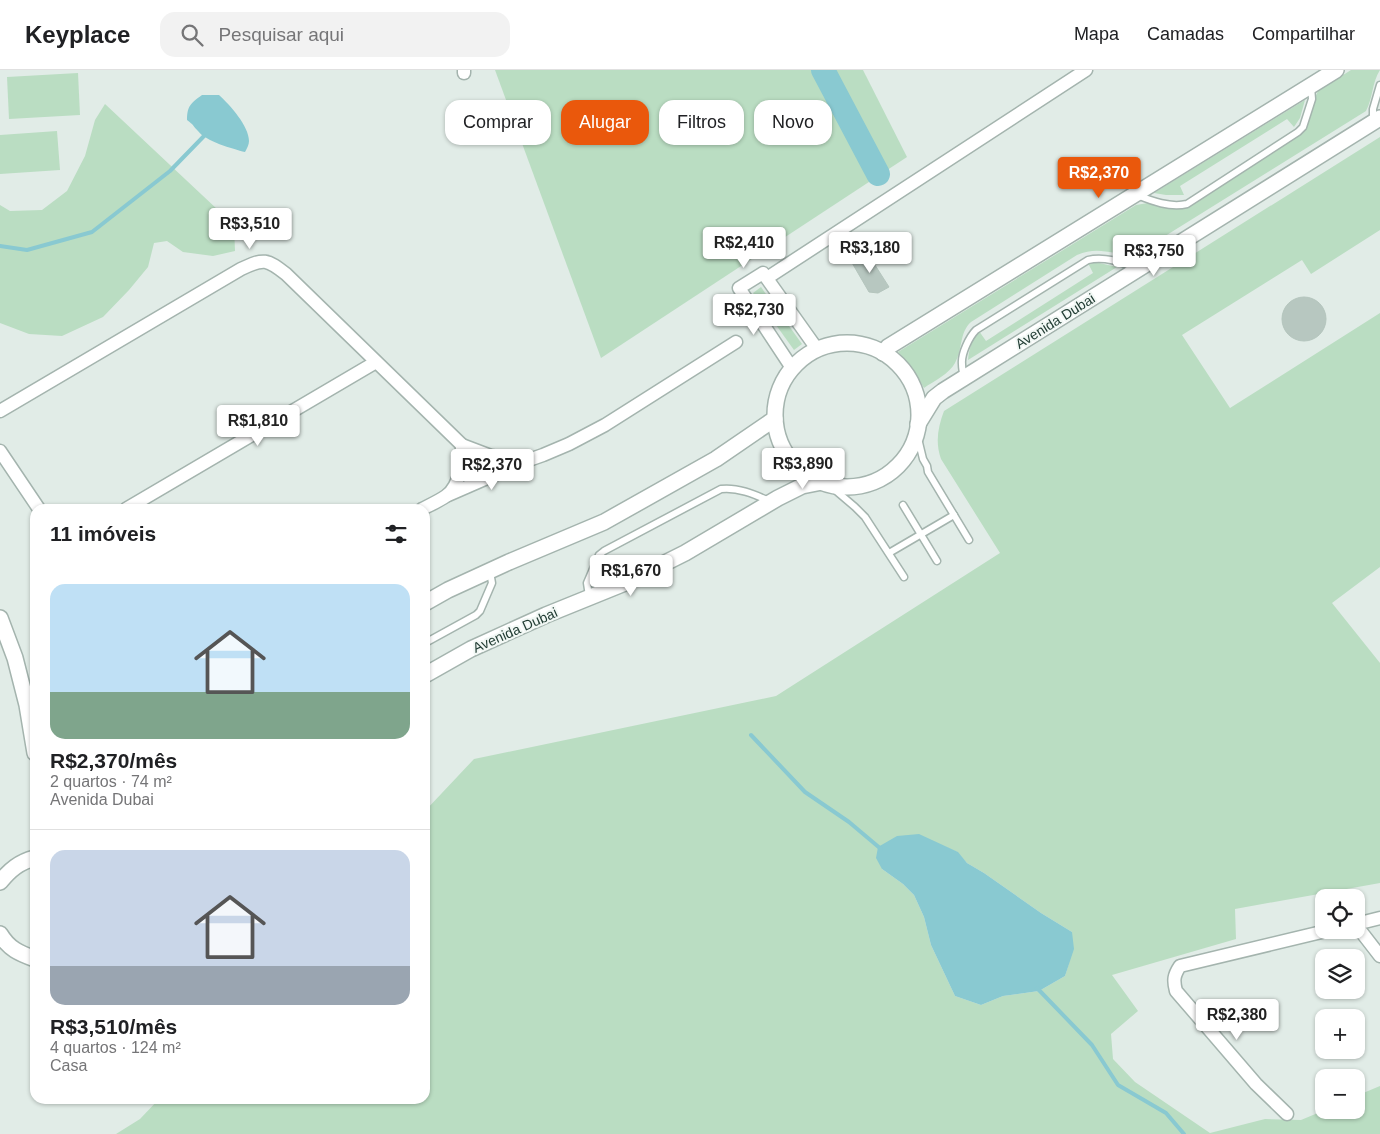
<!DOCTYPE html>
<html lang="pt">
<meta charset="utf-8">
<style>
:root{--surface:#fff;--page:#f2f2f2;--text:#202124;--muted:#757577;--line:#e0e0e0;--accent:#ea580c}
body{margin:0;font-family:Helvetica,sans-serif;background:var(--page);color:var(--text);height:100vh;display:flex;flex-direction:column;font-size:19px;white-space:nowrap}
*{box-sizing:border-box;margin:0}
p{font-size:16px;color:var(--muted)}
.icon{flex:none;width:28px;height:28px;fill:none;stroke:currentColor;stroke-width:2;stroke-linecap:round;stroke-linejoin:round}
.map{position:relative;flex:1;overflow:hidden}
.sheet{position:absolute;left:30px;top:434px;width:400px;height:600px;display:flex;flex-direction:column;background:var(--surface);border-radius:15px;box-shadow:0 1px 4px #0004}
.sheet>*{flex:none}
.top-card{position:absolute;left:445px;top:30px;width:475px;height:45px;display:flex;gap:10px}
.tools{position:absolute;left:1315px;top:819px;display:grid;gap:10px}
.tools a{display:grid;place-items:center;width:50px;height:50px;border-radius:10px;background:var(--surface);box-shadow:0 1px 4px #0004;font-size:25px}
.price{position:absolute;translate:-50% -42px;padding:0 11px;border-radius:5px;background:#fff;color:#222;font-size:16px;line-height:32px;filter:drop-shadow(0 1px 2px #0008)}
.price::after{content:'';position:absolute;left:50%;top:30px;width:15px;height:11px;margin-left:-8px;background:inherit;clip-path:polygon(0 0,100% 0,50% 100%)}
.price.selected{background:var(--accent);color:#fff}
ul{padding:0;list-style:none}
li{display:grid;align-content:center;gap:10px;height:265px;padding:0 20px}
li+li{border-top:1px solid var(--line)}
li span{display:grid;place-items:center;height:155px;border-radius:15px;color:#555}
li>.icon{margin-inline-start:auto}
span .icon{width:90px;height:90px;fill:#fffc;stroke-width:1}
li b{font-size:21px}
h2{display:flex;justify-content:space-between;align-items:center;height:60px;padding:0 20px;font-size:21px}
.tag{padding:0 18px;border-radius:15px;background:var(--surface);box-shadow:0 1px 4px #0004;font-size:18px;line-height:45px}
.tag.selected{background:var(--accent);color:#fff}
header{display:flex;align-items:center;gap:30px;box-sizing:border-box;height:70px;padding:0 25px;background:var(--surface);border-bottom:1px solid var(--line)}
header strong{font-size:24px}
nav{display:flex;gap:28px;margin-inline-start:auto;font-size:18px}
.search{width:350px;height:45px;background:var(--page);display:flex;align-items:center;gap:12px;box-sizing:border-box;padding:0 18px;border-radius:15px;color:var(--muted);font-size:19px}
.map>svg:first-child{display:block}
.green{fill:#baddc2;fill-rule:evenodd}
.water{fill:#89c9d1}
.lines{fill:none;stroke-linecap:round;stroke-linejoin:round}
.stream{stroke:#89c9d1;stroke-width:4}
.river{stroke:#89c9d1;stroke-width:24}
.building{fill:#b7c7c0;stroke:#b4c5bd}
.service-casing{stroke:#a4b4ae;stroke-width:9}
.minor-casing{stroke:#a4b4ae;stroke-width:15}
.tertiary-casing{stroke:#a4b4ae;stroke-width:18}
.service{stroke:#fff;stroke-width:6}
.minor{stroke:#fff;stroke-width:12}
.tertiary{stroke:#fff;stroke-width:15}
.labels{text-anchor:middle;stroke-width:4;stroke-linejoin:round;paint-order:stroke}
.street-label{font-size:14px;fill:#223d34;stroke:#f2f8f5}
</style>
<header>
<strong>Keyplace</strong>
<div class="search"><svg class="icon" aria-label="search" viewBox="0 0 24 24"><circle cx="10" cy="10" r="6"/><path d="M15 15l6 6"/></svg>Pesquisar aqui</div>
<nav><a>Mapa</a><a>Camadas</a><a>Compartilhar</a></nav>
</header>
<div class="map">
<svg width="1380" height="1064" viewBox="0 0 1380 1064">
<rect width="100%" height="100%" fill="#e1ece7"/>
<g class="green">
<polygon points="495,0 863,0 907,87 601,288"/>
<path d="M1351,0h29c-8,12 -7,28 -14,41l-233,145c-21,-2 -35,-10 -56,-1l-106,67c-12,11 -8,27 -16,41 -6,11 -21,18 -31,25l-12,-20 -14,-16 238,-147 12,-2 30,6 9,-2 110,-70c15,-12 13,-30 21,-46z"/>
<polygon points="78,3 80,45 9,49 7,7"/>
<polygon points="1305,30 1300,48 1294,57 1287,49 1180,116 1184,125 1166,125 1154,123"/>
<polygon points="105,34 234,155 235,181 213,186 183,182 167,171 154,173 148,197 129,220 103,247 62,266 29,264 0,253 0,135 10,141 42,140 67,121 85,86 95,50"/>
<polygon points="57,61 60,100 0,104 0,65"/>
<path d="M1380,67v93l-69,44 -9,-14 -120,75 48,73 150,-95v254l-48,36 48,60v220l-145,26 1,30 -124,36 26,36 -27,23 2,25 22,23 75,51 55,-14 36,1 24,-10h31v-14l24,-10v48h-1264l24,-15 19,-20h266v-288l49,-52 302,-63 224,-143 -59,-94c-6,-17 -3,-32 3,-48zM939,774l18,8 10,11 17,10 57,40 31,19 -3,31 -4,13 -26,15 -36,5 -22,9 -26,-9 -24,-51 -7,-28 -10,-22 -11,-11 -21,-15z"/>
<path d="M1095,192l22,5 -149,93c1,-11 4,-21 11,-29l7,10 107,-68 -5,-10z"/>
<polygon points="761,217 802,274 794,280 753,223"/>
</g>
<g class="water">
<path d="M202,25h17c11,10 30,31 30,46 0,4 -2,7 -4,11 -12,-3 -40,-11 -47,-21 -5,-5 -4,-6 -11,-11 0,-14 4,-17 15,-25z"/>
<polygon points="919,764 958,782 967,793 984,803 1041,843 1072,862 1074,879 1065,906 1039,921 1003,926 981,935 955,926 931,875 924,847 914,825 903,814 882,799 876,788 878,777 897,766"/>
</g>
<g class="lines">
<g class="stream">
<polyline points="0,176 27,180 92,162 170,101 204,66"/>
<polyline points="751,665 805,722 849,752 881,779"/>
<polyline points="1037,918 1092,975 1118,1015 1166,1043 1184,1064"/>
</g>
<polyline class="river" points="823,0 878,104"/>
</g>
<g class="building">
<polygon points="866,181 889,217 878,223 869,222 851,191"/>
<circle cx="1304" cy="249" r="22"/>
</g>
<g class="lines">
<defs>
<g id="service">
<polyline points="1373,51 1373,39 1380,15"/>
<path d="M1137,125c15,6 33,13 50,9l111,-72 5,-5 9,-28 -1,-12"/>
<path d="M964,307c-1,-4 -2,-9 -2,-13 -1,-10 7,-27 14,-34l112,-70c16,-4 33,2 48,8"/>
<polyline points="916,360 923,389 927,396 928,402 969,470"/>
<polyline points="828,414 855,437 865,447 904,507"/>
<polyline points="903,435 937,491"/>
<polyline points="889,483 954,445"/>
<path d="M589,526l-2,-13 12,-28 5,-4 117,-62c16,-2 33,5 48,12"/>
<polyline points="425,573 476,545 480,541 492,513 490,502"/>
</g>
<g id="minor">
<polyline points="464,0 464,3"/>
<polyline points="767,208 1086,0"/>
<polyline points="792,298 739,218 763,203 817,279"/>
<path d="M0,341l241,-142c23,-11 26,-10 45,5l176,171"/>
<polyline points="0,381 39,439"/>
<polyline points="448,425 526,391"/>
<polyline points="126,439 376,292"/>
<path d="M422,439c8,-4 17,-8 24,-13 15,-11 16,-34 16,-51l29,11 35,5 17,-6 26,-11 36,-19 131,-83"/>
<polyline points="1356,854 1380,848"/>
<polyline points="1356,855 1380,886"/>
<path d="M1287,1044l-31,-30 -80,-93c-3,-11 -2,-16 4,-25l150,-36"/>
</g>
<g id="tertiary">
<circle cx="847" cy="345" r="72"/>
<polyline points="883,283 888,277 1336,0"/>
<polyline points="918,354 934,328 943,321 1380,48"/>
<polyline points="425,533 448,520 509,492 604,452 716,389 770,352 775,349"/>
<polyline points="0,548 15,588 27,635 35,683"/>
<polyline points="425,605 471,579 546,545 625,513 685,483 778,428 802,416 822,412"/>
<path d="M0,812c10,-12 19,-20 35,-24"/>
<path d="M0,864c9,15 19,19 35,25"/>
</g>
</defs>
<use href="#service" class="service-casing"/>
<use href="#minor" class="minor-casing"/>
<use href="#tertiary" class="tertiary-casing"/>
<use href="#service" class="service"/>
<use href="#minor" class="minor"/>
<use href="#tertiary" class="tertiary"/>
</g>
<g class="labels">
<g class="street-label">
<text transform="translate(1055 251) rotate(-32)" y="5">Avenida Dubai</text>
<text transform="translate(515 560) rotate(-24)" y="5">Avenida Dubai</text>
</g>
</g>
</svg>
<div class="tools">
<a><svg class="icon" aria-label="locate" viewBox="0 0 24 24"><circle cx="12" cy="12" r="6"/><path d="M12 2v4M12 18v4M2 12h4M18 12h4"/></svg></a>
<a><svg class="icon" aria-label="layers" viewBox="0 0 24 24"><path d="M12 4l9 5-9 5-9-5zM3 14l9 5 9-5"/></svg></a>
<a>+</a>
<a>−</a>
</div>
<b class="price selected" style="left:1099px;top:129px">R$2,370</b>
<b class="price" style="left:250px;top:180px">R$3,510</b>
<b class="price" style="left:744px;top:199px">R$2,410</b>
<b class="price" style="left:870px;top:204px">R$3,180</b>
<b class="price" style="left:1154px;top:207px">R$3,750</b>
<b class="price" style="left:754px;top:266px">R$2,730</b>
<b class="price" style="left:258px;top:377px">R$1,810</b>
<b class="price" style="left:803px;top:420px">R$3,890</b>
<b class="price" style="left:492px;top:421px">R$2,370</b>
<b class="price" style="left:631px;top:527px">R$1,670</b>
<b class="price" style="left:1237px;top:971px">R$2,380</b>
<div class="top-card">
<a class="tag">Comprar</a>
<a class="tag selected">Alugar</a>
<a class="tag">Filtros</a>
<a class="tag">Novo</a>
</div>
<section class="sheet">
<h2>11 imóveis<svg class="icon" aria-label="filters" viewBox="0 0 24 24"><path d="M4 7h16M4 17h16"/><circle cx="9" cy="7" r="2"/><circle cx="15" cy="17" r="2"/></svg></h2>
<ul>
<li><span style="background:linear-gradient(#bfe0f5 70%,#7fa58c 0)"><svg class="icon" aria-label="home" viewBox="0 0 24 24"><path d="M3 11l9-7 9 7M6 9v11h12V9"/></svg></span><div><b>R$2,370/mês</b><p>2 quartos · 74 m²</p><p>Avenida Dubai</p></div></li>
<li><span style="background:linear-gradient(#c9d6e8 75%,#9aa5b1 0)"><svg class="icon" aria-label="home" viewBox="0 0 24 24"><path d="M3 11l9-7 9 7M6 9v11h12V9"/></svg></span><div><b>R$3,510/mês</b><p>4 quartos · 124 m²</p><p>Casa</p></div></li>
</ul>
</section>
</div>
